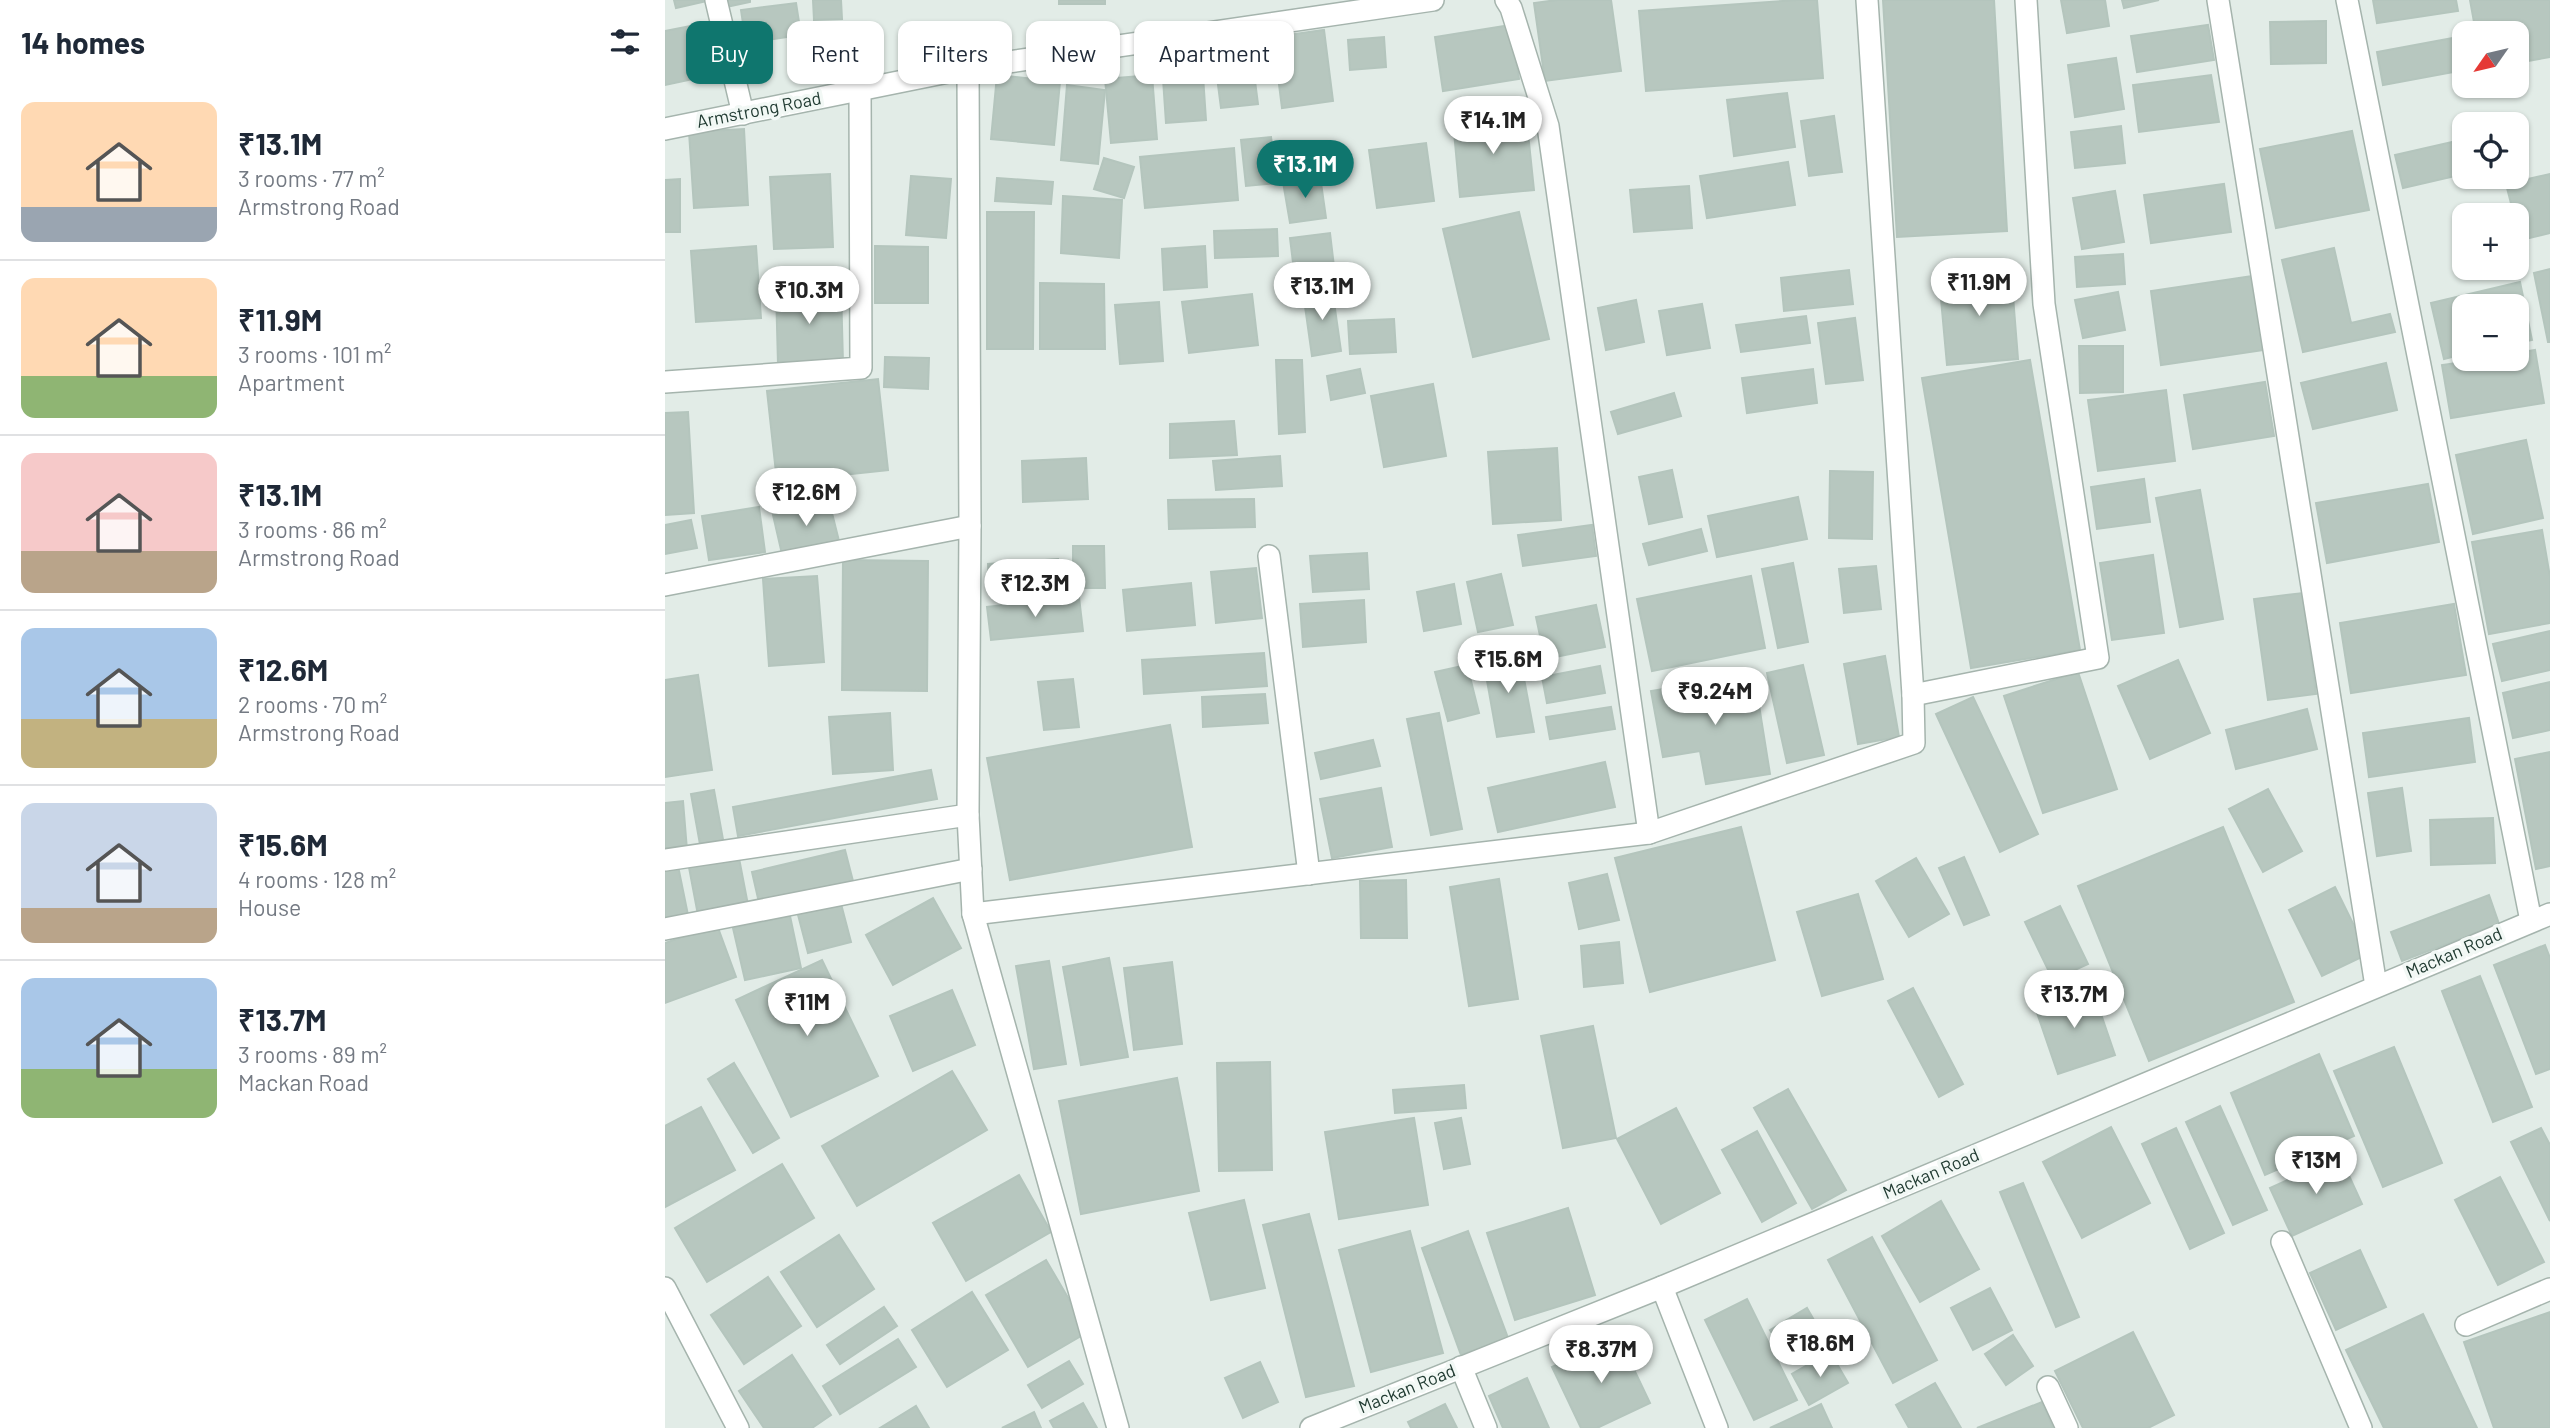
<!DOCTYPE html>
<meta charset="utf-8">
<style>
:root{--surface:#fff;--page:#f2f2f3;--text:#1f2937;--muted:#747a83;--line:#e0e1e3;--accent:#0f766e}
body{margin:0;font-family:Barlow,sans-serif;background:var(--page);color:var(--text);height:100vh;display:flex;flex-direction:column;font-size:26px;white-space:nowrap}
*{box-sizing:border-box;margin:0}
p{font-size:23px;color:var(--muted)}
.icon{flex:none;width:38px;height:38px;fill:none;stroke:currentColor;stroke-width:2;stroke-linecap:round;stroke-linejoin:round}
.map{position:relative;flex:1;overflow:hidden}
.side{display:flex;flex-direction:column;background:var(--surface);width:665px}
.side>*{flex:none}
.banner{position:absolute;left:21px;top:21px;width:665px;height:63px;display:flex;gap:14px}
.needle{width:46px;rotate:236deg}
.controls{position:absolute;left:1787px;top:21px;display:grid;gap:14px}
.controls a{display:grid;place-items:center;width:77px;height:77px;border-radius:14px;background:var(--surface);box-shadow:0 2px 5px #0004;font-size:35px}
.price{position:absolute;translate:-50% -60px;padding:0 16px;border-radius:24px;background:#fff;color:#222;font-size:23px;line-height:46px;filter:drop-shadow(0 2px 4px #0008)}
.price::after{content:'';position:absolute;left:50%;top:42px;width:21px;height:16px;margin-left:-10px;background:inherit;clip-path:polygon(0 0,100% 0,50% 100%)}
.price.current{background:var(--accent);color:#fff}
ul{padding:0;list-style:none}
li{display:flex;align-items:center;gap:21px;height:175px;padding:0 21px}
li+li{border-top:2px solid var(--line)}
li span{display:grid;place-items:center;flex:none;width:196px;height:140px;border-radius:14px;color:#555}
li>.icon{margin-inline-start:auto}
span .icon{width:84px;height:84px;fill:#fffc;stroke-width:1}
li b{font-size:30px}
h2{display:flex;justify-content:space-between;align-items:center;height:84px;padding:0 21px;font-size:30px}
.pill{padding:0 24px;border-radius:14px;background:var(--surface);box-shadow:0 2px 5px #0004;font-size:24px;line-height:63px}
.pill.current{background:var(--accent);color:#fff}
main{display:flex;flex:1;min-height:0}
.map>svg:first-child{display:block}
.building{fill:#b7c7bf;stroke:#b4c5bd;stroke-width:2}
.lines{fill:none;stroke-linecap:round;stroke-linejoin:round}
.service-casing{stroke:#a5b4ad;stroke-width:24}
.minor-casing{stroke:#a5b4ad;stroke-width:24}
.tertiary-casing{stroke:#a5b4ad;stroke-width:24}
.service{stroke:#fff;stroke-width:21}
.minor{stroke:#fff;stroke-width:21}
.tertiary{stroke:#fff;stroke-width:21}
.labels{text-anchor:middle;stroke-width:7;stroke-linejoin:round;paint-order:stroke}
.street-label{font-size:18px;fill:#223c33;stroke:#f2f8f5}
</style>
<main>
<section class="side">
<h2>14 homes<svg class="icon" aria-label="filters" viewBox="0 0 24 24"><path d="M4 7h16M4 17h16"/><circle cx="9" cy="7" r="2"/><circle cx="15" cy="17" r="2"/></svg></h2>
<ul>
<li><span style="background:linear-gradient(#ffd9b3 75%,#9aa5b1 0)"><svg class="icon" aria-label="home" viewBox="0 0 24 24"><path d="M3 11l9-7 9 7M6 9v11h12V9"/></svg></span><div><b>₹13.1M</b><p>3 rooms · 77 m²</p><p>Armstrong Road</p></div></li>
<li><span style="background:linear-gradient(#ffd9b3 70%,#8fb573 0)"><svg class="icon" aria-label="home" viewBox="0 0 24 24"><path d="M3 11l9-7 9 7M6 9v11h12V9"/></svg></span><div><b>₹11.9M</b><p>3 rooms · 101 m²</p><p>Apartment</p></div></li>
<li><span style="background:linear-gradient(#f6c9c9 70%,#b9a48a 0)"><svg class="icon" aria-label="home" viewBox="0 0 24 24"><path d="M3 11l9-7 9 7M6 9v11h12V9"/></svg></span><div><b>₹13.1M</b><p>3 rooms · 86 m²</p><p>Armstrong Road</p></div></li>
<li><span style="background:linear-gradient(#a9c7e8 65%,#c2b280 0)"><svg class="icon" aria-label="home" viewBox="0 0 24 24"><path d="M3 11l9-7 9 7M6 9v11h12V9"/></svg></span><div><b>₹12.6M</b><p>2 rooms · 70 m²</p><p>Armstrong Road</p></div></li>
<li><span style="background:linear-gradient(#c9d6e8 75%,#b9a48a 0)"><svg class="icon" aria-label="home" viewBox="0 0 24 24"><path d="M3 11l9-7 9 7M6 9v11h12V9"/></svg></span><div><b>₹15.6M</b><p>4 rooms · 128 m²</p><p>House</p></div></li>
<li><span style="background:linear-gradient(#a9c7e8 65%,#8fb573 0)"><svg class="icon" aria-label="home" viewBox="0 0 24 24"><path d="M3 11l9-7 9 7M6 9v11h12V9"/></svg></span><div><b>₹13.7M</b><p>3 rooms · 89 m²</p><p>Mackan Road</p></div></li>
</ul>
</section>
<div class="map">
<svg width="1885" height="1428" viewBox="0 0 1885 1428">
<rect width="100%" height="100%" fill="#e2ece7"/>
<g class="building">
<polygon points="9,0 42,0 42,1 11,8"/>
<polygon points="59,0 85,0 85,2 61,7"/>
<polygon points="148,0 176,0 177,19 149,20"/>
<rect x="394" y="0" width="46" height="4"/>
<polygon points="892,0 946,0 956,71 880,81 869,3"/>
<polygon points="1132,0 1152,0 1158,78 981,91 974,11"/>
<polygon points="1218,0 1329,0 1342,231 1232,237"/>
<polygon points="1396,0 1440,0 1444,26 1402,33"/>
<polygon points="1457,0 1494,0 1459,8"/>
<polygon points="1708,0 1791,0 1793,11 1712,23"/>
<polygon points="1805,0 1885,0 1885,57 1852,63 1852,33 1811,33"/>
<polygon points="131,3 136,35 81,43 76,10"/>
<polygon points="1661,21 1661,63 1606,64 1605,22"/>
<polygon points="36,24 47,75 0,85 0,31"/>
<polygon points="846,25 854,79 778,91 770,37"/>
<polygon points="1543,25 1549,60 1472,72 1466,36"/>
<polygon points="659,30 668,101 617,108 608,37"/>
<polygon points="719,37 721,67 685,70 683,40"/>
<polygon points="1788,38 1794,71 1718,85 1712,52"/>
<polygon points="586,50 593,104 556,108 549,54"/>
<polygon points="1451,58 1459,109 1410,117 1403,65"/>
<polygon points="537,61 541,120 501,123 497,64"/>
<polygon points="332,75 395,82 389,145 326,139"/>
<polygon points="487,75 492,139 446,143 440,79"/>
<polygon points="1546,75 1554,122 1474,132 1468,85"/>
<polygon points="402,85 440,90 433,164 396,160"/>
<polygon points="1122,93 1130,147 1069,156 1062,100"/>
<polygon points="861,114 869,190 795,197 788,121"/>
<polygon points="1169,116 1177,172 1144,176 1136,121"/>
<polygon points="1456,126 1460,163 1410,168 1406,132"/>
<polygon points="79,129 83,205 29,208 24,132"/>
<polygon points="1687,131 1704,210 1611,228 1595,149"/>
<polygon points="606,137 612,183 581,186 576,140"/>
<polygon points="1796,140 1799,154 1799,174 1738,188 1730,155"/>
<polygon points="761,143 769,201 712,208 704,150"/>
<polygon points="569,148 573,200 480,208 475,157"/>
<polygon points="439,158 469,167 459,198 429,189"/>
<polygon points="1123,162 1130,205 1042,218 1035,176"/>
<polygon points="165,174 168,247 109,249 105,177"/>
<polygon points="1885,174 1885,233 1856,240 1852,215 1849,215 1841,184"/>
<polygon points="246,176 286,179 281,238 241,235"/>
<polygon points="655,176 661,218 625,223 618,182"/>
<polygon points="332,178 388,182 386,204 330,201"/>
<polygon points="15,179 15,232 0,232 0,180"/>
<polygon points="1559,184 1566,232 1486,243 1479,195"/>
<polygon points="1024,186 1027,228 969,232 965,190"/>
<polygon points="1450,191 1459,242 1417,249 1408,198"/>
<polygon points="398,196 457,200 454,258 396,253"/>
<polygon points="322,212 369,212 368,349 322,349"/>
<polygon points="854,212 884,339 808,357 778,229"/>
<polygon points="612,229 613,256 550,258 549,231"/>
<polygon points="665,233 670,275 630,279 625,238"/>
<polygon points="91,246 96,318 31,322 26,251"/>
<polygon points="210,246 263,247 263,303 210,303"/>
<polygon points="540,246 542,287 499,290 497,249"/>
<polygon points="1669,248 1686,323 1725,314 1730,332 1638,352 1617,260"/>
<polygon points="1458,254 1460,284 1412,287 1410,257"/>
<polygon points="1885,269 1885,342 1883,342 1869,273"/>
<polygon points="1184,270 1188,304 1119,311 1116,278"/>
<polygon points="1346,271 1353,359 1282,365 1274,277"/>
<polygon points="1588,276 1599,350 1496,365 1486,291"/>
<polygon points="1855,282 1867,340 1852,343 1852,306 1799,306 1799,354 1779,359 1766,303"/>
<polygon points="375,283 439,284 440,349 375,349"/>
<polygon points="176,288 178,363 113,364 111,289"/>
<polygon points="667,288 676,351 647,356 638,292"/>
<polygon points="1453,292 1460,330 1418,338 1410,300"/>
<polygon points="587,294 593,345 524,353 517,302"/>
<polygon points="971,300 979,342 941,350 933,308"/>
<polygon points="494,302 498,361 455,364 450,305"/>
<polygon points="1037,304 1045,348 1002,355 994,311"/>
<polygon points="1141,316 1145,343 1076,352 1071,325"/>
<polygon points="1190,318 1198,380 1161,384 1153,323"/>
<polygon points="729,319 731,352 685,354 683,321"/>
<polygon points="1414,346 1458,346 1458,392 1415,393"/>
<polygon points="1870,350 1879,403 1786,418 1777,365 1819,359 1852,359 1852,353"/>
<polygon points="220,357 264,358 263,389 219,387"/>
<polygon points="611,360 637,360 640,432 614,434"/>
<polygon points="1365,360 1415,650 1306,668 1257,378"/>
<polygon points="1721,363 1732,410 1648,429 1636,383"/>
<polygon points="695,369 700,393 666,400 662,376"/>
<polygon points="1148,369 1152,403 1082,413 1077,378"/>
<polygon points="213,379 223,470 112,482 102,391"/>
<polygon points="1600,382 1609,436 1528,449 1519,395"/>
<polygon points="768,384 781,456 719,467 706,396"/>
<polygon points="1501,390 1510,461 1433,471 1423,400"/>
<polygon points="1009,393 1016,416 953,434 946,412"/>
<polygon points="23,412 29,513 0,515 0,413"/>
<polygon points="569,421 572,455 505,458 505,424"/>
<polygon points="1861,440 1878,518 1808,534 1791,455"/>
<polygon points="892,448 896,520 828,524 823,452"/>
<polygon points="615,456 617,486 551,490 548,461"/>
<polygon points="421,458 423,499 358,502 357,461"/>
<polygon points="1007,470 1017,517 984,524 974,477"/>
<polygon points="1165,471 1208,472 1207,539 1164,538"/>
<polygon points="1479,479 1485,522 1432,529 1426,487"/>
<polygon points="1763,484 1774,542 1662,563 1651,503"/>
<polygon points="1535,490 1558,619 1515,627 1491,498"/>
<polygon points="1133,497 1142,539 1052,557 1043,516"/>
<polygon points="589,499 590,527 504,529 503,500"/>
<polygon points="164,501 174,541 117,554 108,515"/>
<polygon points="94,507 100,552 44,560 37,516"/>
<polygon points="26,520 32,548 0,554 0,525"/>
<polygon points="927,525 931,556 858,566 853,535"/>
<polygon points="1036,529 1042,551 984,565 978,544"/>
<polygon points="1877,530 1885,577 1885,623 1824,634 1807,542"/>
<polygon points="408,546 439,546 440,588 408,588"/>
<polygon points="702,553 704,589 648,592 645,556"/>
<polygon points="1488,555 1499,633 1447,640 1435,563"/>
<polygon points="393,559 395,583 324,588 323,564"/>
<polygon points="178,560 263,561 262,691 177,690"/>
<polygon points="1128,563 1143,642 1113,648 1097,569"/>
<polygon points="1211,566 1216,609 1179,613 1174,569"/>
<polygon points="591,568 597,618 551,623 546,572"/>
<polygon points="836,574 848,625 813,632 802,582"/>
<polygon points="152,576 159,662 104,666 98,579"/>
<polygon points="1086,576 1100,648 987,671 972,599"/>
<polygon points="526,583 530,625 462,631 458,590"/>
<polygon points="789,584 796,624 759,631 752,592"/>
<polygon points="1638,593 1651,694 1603,700 1589,599"/>
<polygon points="414,597 418,631 326,640 322,607"/>
<polygon points="699,600 701,642 638,647 635,604"/>
<polygon points="1789,604 1801,675 1686,693 1675,623"/>
<polygon points="931,605 940,647 880,659 871,617"/>
<polygon points="1885,631 1885,670 1837,681 1828,644"/>
<polygon points="854,652 869,732 832,737 818,658"/>
<polygon points="599,653 602,686 479,694 477,660"/>
<polygon points="1220,656 1234,737 1193,744 1179,664"/>
<polygon points="1513,660 1545,733 1485,759 1453,686"/>
<polygon points="802,665 814,713 783,721 770,672"/>
<polygon points="1138,665 1159,755 1122,763 1102,673"/>
<polygon points="935,666 940,693 882,703 877,677"/>
<polygon points="1413,672 1452,789 1378,813 1339,696"/>
<polygon points="1089,674 1105,774 1041,784 1035,751 998,757 986,691"/>
<polygon points="33,675 47,770 0,777 0,680"/>
<polygon points="408,679 414,727 379,730 373,682"/>
<polygon points="1885,682 1885,730 1848,738 1838,693"/>
<polygon points="600,694 603,723 538,727 537,697"/>
<polygon points="1308,697 1373,834 1335,852 1271,714"/>
<polygon points="946,707 950,729 885,739 881,717"/>
<polygon points="1642,709 1652,749 1571,769 1561,730"/>
<polygon points="225,713 228,770 168,774 164,717"/>
<polygon points="774,713 797,829 766,835 742,719"/>
<polygon points="1804,718 1810,762 1704,777 1698,733"/>
<polygon points="505,725 527,847 345,880 322,758"/>
<polygon points="708,740 715,766 656,779 650,753"/>
<polygon points="1885,752 1885,866 1871,869 1850,759"/>
<polygon points="940,762 950,807 833,832 823,788"/>
<polygon points="266,770 272,799 73,836 68,807"/>
<polygon points="716,788 727,847 667,858 655,799"/>
<polygon points="1737,788 1746,851 1712,856 1703,793"/>
<polygon points="1603,789 1637,851 1598,872 1564,809"/>
<polygon points="49,790 59,845 36,850 26,794"/>
<polygon points="18,801 22,850 0,852 0,803"/>
<polygon points="1828,818 1830,863 1766,865 1765,820"/>
<polygon points="1076,827 1110,960 985,992 950,858"/>
<polygon points="1558,827 1629,1002 1484,1061 1413,886"/>
<polygon points="180,850 189,885 95,907 87,872"/>
<polygon points="73,853 83,905 33,915 23,862"/>
<polygon points="1299,857 1324,915 1299,925 1274,868"/>
<polygon points="1251,858 1284,914 1244,937 1211,881"/>
<polygon points="13,866 23,915 0,920 0,869"/>
<polygon points="942,874 954,920 914,929 904,883"/>
<polygon points="834,879 853,999 804,1006 785,887"/>
<polygon points="741,880 742,938 696,938 695,881"/>
<polygon points="1670,887 1703,954 1657,976 1624,910"/>
<polygon points="1193,894 1218,979 1157,996 1132,912"/>
<polygon points="1824,895 1834,924 1737,961 1726,932"/>
<polygon points="268,898 296,948 228,985 201,935"/>
<polygon points="175,900 186,942 143,953 132,911"/>
<polygon points="1395,906 1423,964 1388,980 1360,922"/>
<polygon points="125,916 136,968 80,980 68,928"/>
<polygon points="52,925 71,977 0,1003 0,943"/>
<polygon points="954,942 958,983 919,987 916,946"/>
<polygon points="1880,945 1885,958 1885,1069 1871,1074 1829,965"/>
<polygon points="444,958 463,1057 416,1065 398,967"/>
<polygon points="157,960 213,1076 126,1117 71,1000"/>
<polygon points="384,961 401,1064 369,1069 351,966"/>
<polygon points="507,962 517,1044 469,1050 459,968"/>
<polygon points="1815,976 1867,1107 1828,1122 1777,991"/>
<polygon points="1426,985 1450,1055 1393,1074 1369,1004"/>
<polygon points="1248,988 1298,1084 1274,1097 1223,1001"/>
<polygon points="287,990 310,1045 248,1071 225,1016"/>
<polygon points="928,1026 951,1138 898,1148 876,1036"/>
<polygon points="1729,1047 1777,1163 1718,1187 1669,1071"/>
<polygon points="1654,1054 1689,1136 1600,1175 1566,1093"/>
<polygon points="605,1062 607,1170 554,1171 552,1063"/>
<polygon points="69,1063 114,1138 88,1153 43,1079"/>
<polygon points="287,1071 322,1130 192,1206 157,1146"/>
<polygon points="512,1078 534,1191 416,1214 394,1101"/>
<polygon points="799,1085 801,1108 730,1113 728,1090"/>
<polygon points="1123,1089 1181,1190 1147,1209 1089,1108"/>
<polygon points="1555,1106 1602,1210 1568,1225 1521,1122"/>
<polygon points="36,1107 70,1170 0,1207 0,1126"/>
<polygon points="1011,1108 1055,1193 996,1224 952,1139"/>
<polygon points="749,1118 763,1205 674,1219 660,1132"/>
<polygon points="796,1118 805,1164 779,1169 770,1123"/>
<polygon points="1446,1127 1485,1203 1417,1238 1378,1162"/>
<polygon points="1511,1128 1559,1233 1525,1249 1477,1144"/>
<polygon points="1876,1128 1885,1145 1885,1221 1846,1142"/>
<polygon points="1092,1131 1131,1203 1097,1222 1057,1150"/>
<polygon points="1675,1156 1697,1204 1627,1236 1605,1188"/>
<polygon points="117,1164 149,1218 42,1282 10,1228"/>
<polygon points="354,1175 386,1232 301,1281 268,1223"/>
<polygon points="1835,1177 1879,1262 1833,1285 1790,1200"/>
<polygon points="1358,1183 1414,1317 1391,1327 1335,1192"/>
<polygon points="579,1200 600,1288 546,1300 524,1213"/>
<polygon points="1276,1201 1314,1269 1255,1302 1217,1236"/>
<polygon points="903,1208 930,1295 850,1320 822,1233"/>
<polygon points="644,1214 689,1386 641,1397 598,1225"/>
<polygon points="745,1231 778,1353 706,1372 674,1250"/>
<polygon points="803,1231 843,1338 796,1355 757,1248"/>
<polygon points="174,1235 209,1289 152,1327 116,1272"/>
<polygon points="1207,1237 1272,1360 1228,1383 1163,1260"/>
<polygon points="1695,1250 1721,1307 1671,1330 1645,1273"/>
<polygon points="381,1260 423,1332 363,1367 321,1295"/>
<polygon points="103,1277 136,1326 79,1364 46,1315"/>
<polygon points="1325,1288 1347,1330 1308,1350 1286,1308"/>
<polygon points="307,1292 343,1350 282,1387 247,1330"/>
<polygon points="1082,1299 1132,1400 1089,1420 1040,1320"/>
<polygon points="219,1307 232,1326 175,1364 162,1345"/>
<polygon points="1142,1308 1157,1334 1121,1356 1105,1330"/>
<polygon points="1885,1312 1885,1428 1829,1428 1799,1342"/>
<polygon points="1758,1314 1812,1428 1719,1428 1681,1350"/>
<polygon points="1468,1332 1509,1415 1483,1428 1418,1428 1390,1371"/>
<polygon points="1348,1335 1368,1366 1341,1385 1320,1354"/>
<polygon points="953,1336 985,1403 932,1428 916,1428 887,1367"/>
<polygon points="233,1339 251,1367 175,1414 158,1386"/>
<polygon points="1165,1352 1183,1383 1144,1405 1127,1374"/>
<polygon points="127,1355 166,1415 147,1428 99,1428 74,1391"/>
<polygon points="404,1361 418,1384 377,1408 363,1385"/>
<polygon points="595,1362 613,1402 578,1418 560,1378"/>
<polygon points="862,1378 884,1428 838,1428 824,1396"/>
<polygon points="1270,1383 1296,1428 1244,1428 1231,1405"/>
<polygon points="1377,1402 1388,1428 1312,1428"/>
<polygon points="418,1403 432,1428 389,1428 385,1421"/>
<polygon points="780,1404 792,1428 746,1428 743,1422"/>
<polygon points="1156,1404 1167,1428 1105,1428"/>
<polygon points="251,1406 264,1428 215,1428"/>
<polygon points="369,1412 376,1428 337,1428"/>
</g>
<g class="lines">
<defs>
<g id="service">
<polyline points="1617,1242 1696,1428"/>
<polyline points="1801,1325 1885,1289"/>
</g>
<g id="minor">
<polyline points="51,0 78,114"/>
<polyline points="841,0 846,8 883,126 984,833"/>
<polyline points="1553,0 1711,986"/>
<polyline points="1682,0 1866,921"/>
<polyline points="303,68 305,526 303,815 308,914 453,1428"/>
<polyline points="0,382 196,368 195,90"/>
<polyline points="604,556 644,874"/>
<polyline points="0,585 305,526"/>
<polyline points="1248,695 1433,658 1379,304 1361,0"/>
<polyline points="0,860 303,815"/>
<polyline points="308,914 984,833 1249,743 1248,695 1202,0"/>
<polyline points="0,929 306,869"/>
<polyline points="0,1288 73,1428"/>
<polyline points="796,1367 821,1428"/>
<polyline points="1383,1387 1402,1428"/>
</g>
<g id="tertiary">
<polyline points="0,129 303,68 768,0"/>
<polyline points="997,1287 1052,1428"/>
<polyline points="646,1428 997,1287 1885,914"/>
</g>
</defs>
<use href="#service" class="service-casing"/>
<use href="#minor" class="minor-casing"/>
<use href="#tertiary" class="tertiary-casing"/>
<use href="#service" class="service"/>
<use href="#minor" class="minor"/>
<use href="#tertiary" class="tertiary"/>
</g>
<g class="labels">
<g class="street-label">
<text transform="translate(94 110) rotate(-11)" y="6">Armstrong Road</text>
<text transform="translate(1789 953) rotate(-23)" y="6">Mackan Road</text>
<text transform="translate(1266 1174) rotate(-23)" y="6">Mackan Road</text>
<text transform="translate(742 1389) rotate(-22)" y="6">Mackan Road</text>
</g>
</g>
</svg>
<div class="controls">
<a><svg class="needle" viewBox="-14 -14 28 28"><path d="M0-13l5 13h-10z" fill="#e53935"/><path d="M0 13l5-13h-10z" fill="#747a83"/></svg></a>
<a><svg class="icon" aria-label="locate" viewBox="0 0 24 24"><circle cx="12" cy="12" r="6"/><path d="M12 2v4M12 18v4M2 12h4M18 12h4"/></svg></a>
<a>+</a>
<a>−</a>
</div>
<b class="price" style="left:828px;top:156px">₹14.1M</b>
<b class="price current" style="left:640px;top:200px">₹13.1M</b>
<b class="price" style="left:1314px;top:318px">₹11.9M</b>
<b class="price" style="left:657px;top:322px">₹13.1M</b>
<b class="price" style="left:144px;top:326px">₹10.3M</b>
<b class="price" style="left:141px;top:528px">₹12.6M</b>
<b class="price" style="left:370px;top:619px">₹12.3M</b>
<b class="price" style="left:843px;top:695px">₹15.6M</b>
<b class="price" style="left:1050px;top:727px">₹9.24M</b>
<b class="price" style="left:1409px;top:1030px">₹13.7M</b>
<b class="price" style="left:142px;top:1038px">₹11M</b>
<b class="price" style="left:1651px;top:1196px">₹13M</b>
<b class="price" style="left:1155px;top:1379px">₹18.6M</b>
<b class="price" style="left:936px;top:1385px">₹8.37M</b>
<div class="banner">
<a class="pill current">Buy</a>
<a class="pill">Rent</a>
<a class="pill">Filters</a>
<a class="pill">New</a>
<a class="pill">Apartment</a>
</div>
</div>
</main>
